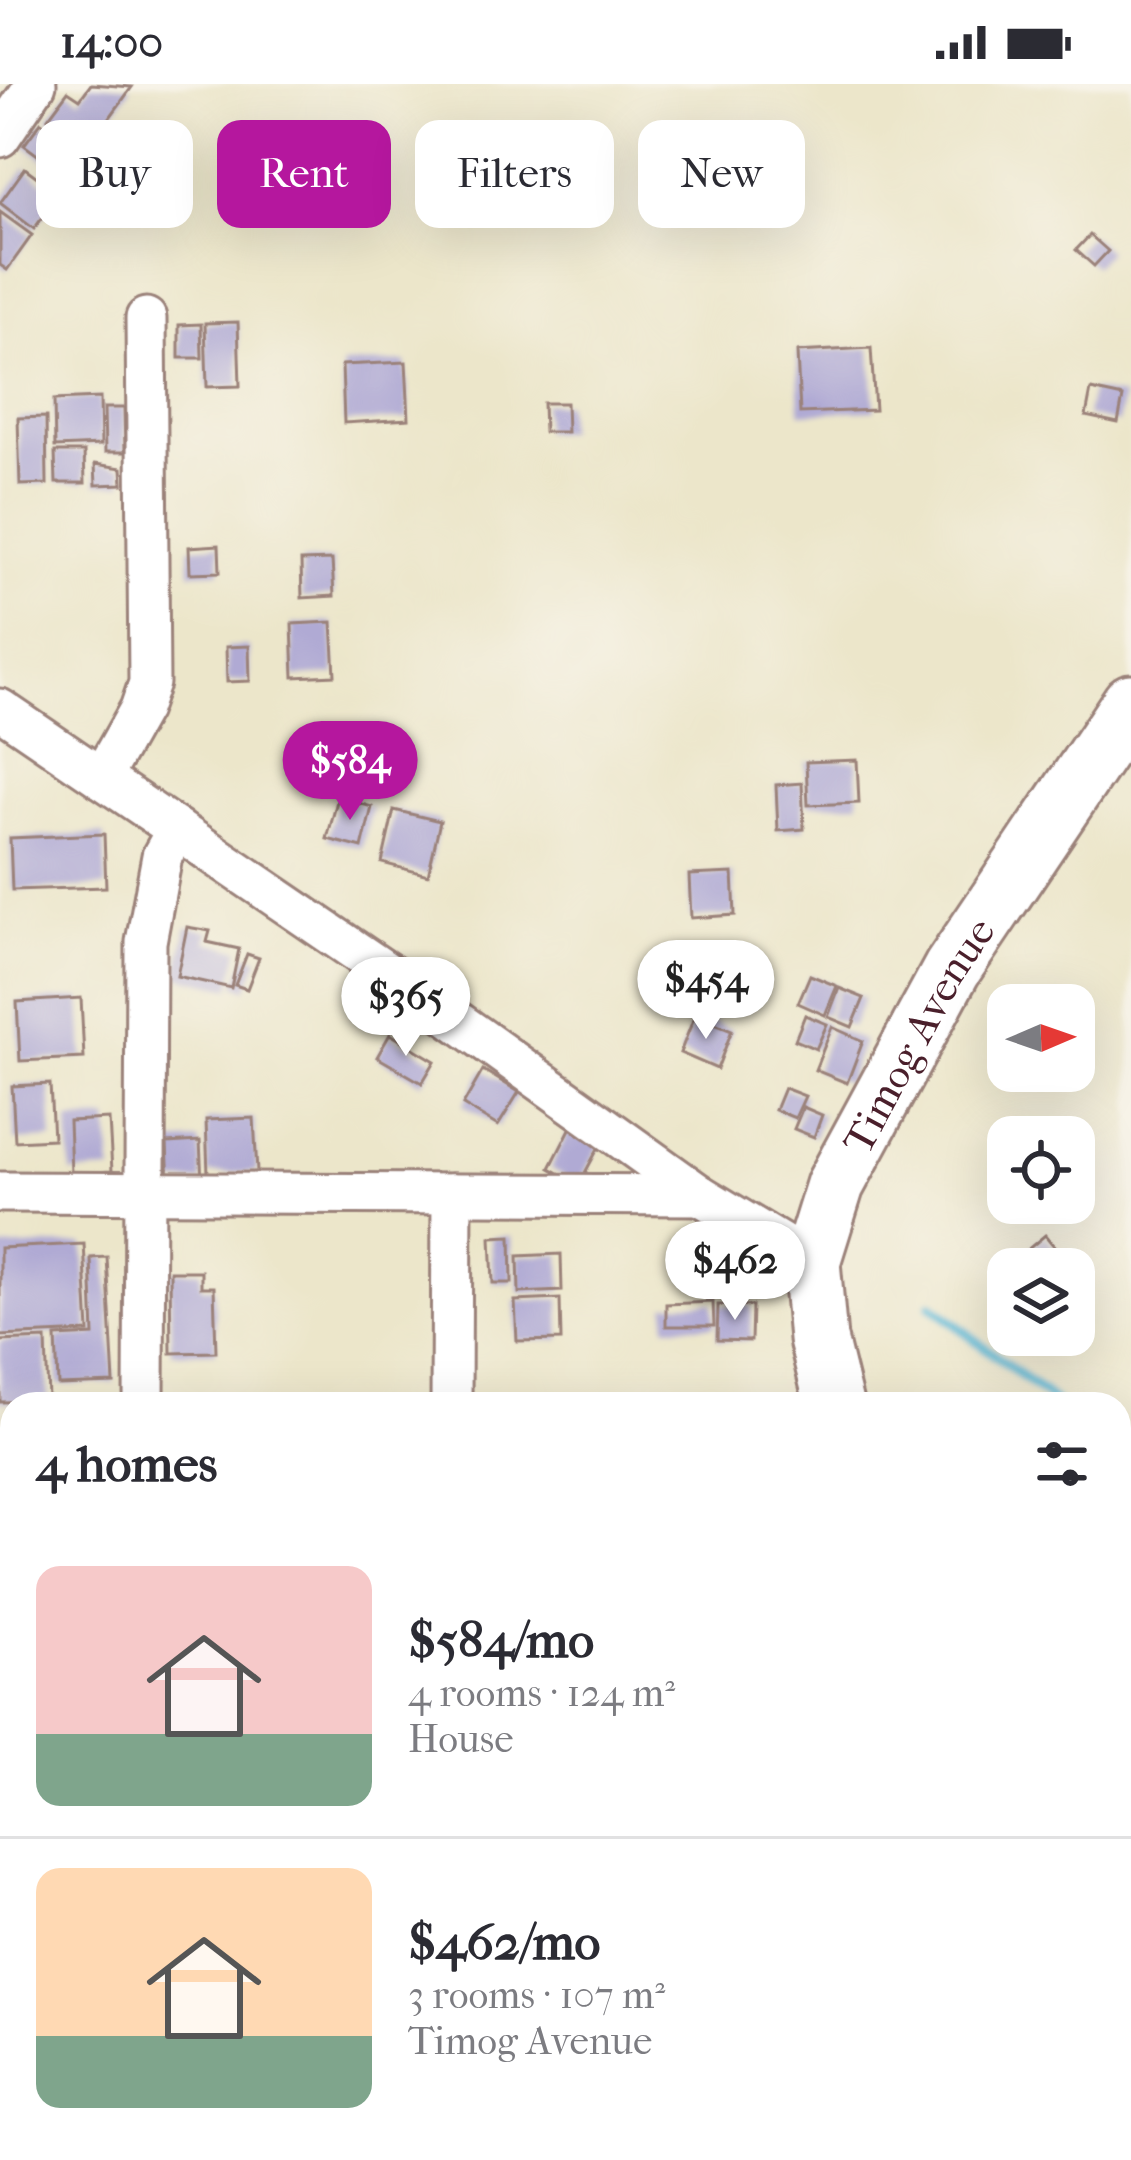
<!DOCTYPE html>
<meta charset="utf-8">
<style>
:root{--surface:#fff;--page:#f7f7f7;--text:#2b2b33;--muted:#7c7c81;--line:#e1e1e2;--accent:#b5179e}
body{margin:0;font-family:"IM FELL French Canon",serif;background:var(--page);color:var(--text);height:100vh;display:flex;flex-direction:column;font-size:45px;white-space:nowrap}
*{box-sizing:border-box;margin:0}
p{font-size:39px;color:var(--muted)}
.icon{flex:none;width:66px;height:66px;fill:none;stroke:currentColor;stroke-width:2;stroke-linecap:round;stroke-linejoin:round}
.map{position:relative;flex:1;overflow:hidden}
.details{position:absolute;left:0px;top:1308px;width:1131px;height:768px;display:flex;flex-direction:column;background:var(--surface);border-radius:36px 36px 0 0;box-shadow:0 12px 48px #0002}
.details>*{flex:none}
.guide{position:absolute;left:36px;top:36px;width:1059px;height:108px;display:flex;gap:24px}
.needle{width:78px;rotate:88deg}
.tools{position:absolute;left:987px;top:900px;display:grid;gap:24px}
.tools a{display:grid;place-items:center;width:108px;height:108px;border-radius:24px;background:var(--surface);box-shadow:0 12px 48px #0002;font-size:60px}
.price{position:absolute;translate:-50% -102px;padding:0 27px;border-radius:42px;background:#fff;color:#222;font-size:39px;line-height:78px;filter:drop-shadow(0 3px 6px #0008)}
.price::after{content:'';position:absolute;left:50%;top:72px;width:36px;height:27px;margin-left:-18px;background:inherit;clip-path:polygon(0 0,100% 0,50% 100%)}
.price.selected{background:var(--accent);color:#fff}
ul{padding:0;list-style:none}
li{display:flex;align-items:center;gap:36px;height:300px;padding:0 36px}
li+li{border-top:3px solid var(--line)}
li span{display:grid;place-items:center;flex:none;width:336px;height:240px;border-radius:24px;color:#555}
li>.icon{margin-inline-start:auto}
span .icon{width:144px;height:144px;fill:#fffc;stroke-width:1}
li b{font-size:51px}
h2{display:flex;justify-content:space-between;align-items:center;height:144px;padding:0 36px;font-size:51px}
.pill{padding:0 42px;border-radius:24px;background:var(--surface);box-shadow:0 12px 48px #0002;font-size:42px;line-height:108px}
.pill.selected{background:var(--accent);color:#fff}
.status{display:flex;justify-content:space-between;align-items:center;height:84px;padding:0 60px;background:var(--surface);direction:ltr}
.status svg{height:33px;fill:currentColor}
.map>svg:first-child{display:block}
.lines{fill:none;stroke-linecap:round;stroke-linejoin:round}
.stream{stroke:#58b8d6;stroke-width:10}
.building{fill:#b0aad4}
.street-casing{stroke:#9b827a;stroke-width:45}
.secondary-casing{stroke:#9b827a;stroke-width:63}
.street{stroke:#fff;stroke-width:39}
.secondary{stroke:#fff;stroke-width:57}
.labels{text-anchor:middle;stroke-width:9;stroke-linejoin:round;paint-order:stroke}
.street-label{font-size:42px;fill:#4a1f2b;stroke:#f7f3e8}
</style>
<div class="status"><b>14:00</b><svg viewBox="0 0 49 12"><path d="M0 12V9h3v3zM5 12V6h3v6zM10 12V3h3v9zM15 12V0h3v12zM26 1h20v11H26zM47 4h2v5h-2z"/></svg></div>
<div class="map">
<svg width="1131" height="2076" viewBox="0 0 1131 2076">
<rect width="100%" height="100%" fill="#f7f3e8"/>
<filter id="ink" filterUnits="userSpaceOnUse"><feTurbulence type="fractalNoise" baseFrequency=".00833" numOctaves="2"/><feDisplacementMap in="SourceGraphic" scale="24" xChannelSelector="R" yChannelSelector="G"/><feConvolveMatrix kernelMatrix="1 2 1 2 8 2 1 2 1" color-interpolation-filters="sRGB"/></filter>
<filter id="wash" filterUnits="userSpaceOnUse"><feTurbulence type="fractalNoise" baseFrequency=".004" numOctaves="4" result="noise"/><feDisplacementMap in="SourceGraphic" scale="48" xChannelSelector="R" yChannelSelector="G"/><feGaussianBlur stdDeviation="2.7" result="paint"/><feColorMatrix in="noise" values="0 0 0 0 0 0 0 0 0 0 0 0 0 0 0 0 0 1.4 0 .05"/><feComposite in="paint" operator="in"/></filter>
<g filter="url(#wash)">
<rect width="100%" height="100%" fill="#ece6ca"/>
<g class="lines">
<g class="stream">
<polyline points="931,1221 1057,1320"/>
<polyline points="1119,1368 1131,1378"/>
</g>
</g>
<g id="blocks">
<g class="building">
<polygon points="91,0 132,3 108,36 115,42 95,69 48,34 68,7 80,15"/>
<polygon points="41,38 87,72 70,95 24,61"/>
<polygon points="25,84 60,110 34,145 0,119"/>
<polygon points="0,128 32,151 7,186 0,181"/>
<polygon points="1090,151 1108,167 1094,182 1076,166"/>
<polygon points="238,238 240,302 207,303 205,239"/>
<polygon points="201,240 202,274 179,274 179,241"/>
<polygon points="871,264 875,326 800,329 797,268"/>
<polygon points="406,278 409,335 344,339 342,281"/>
<polygon points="1091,306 1123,313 1118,339 1086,332"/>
<polygon points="100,314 101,361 55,363 54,316"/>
<polygon points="543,319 566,319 567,348 544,348"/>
<polygon points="104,324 124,324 125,368 105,368"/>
<polygon points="46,333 47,400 20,401 18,334"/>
<polygon points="55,368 84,368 85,399 56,399"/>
<polygon points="95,380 122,384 123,400 96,401"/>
<polygon points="219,461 220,488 190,489 189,463"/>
<polygon points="332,476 334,512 302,514 301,477"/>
<polygon points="332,538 335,591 294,593 292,540"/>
<polygon points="249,562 250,597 227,598 226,563"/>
<polygon points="857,676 859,719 808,721 806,678"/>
<polygon points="802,699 804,745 778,747 776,701"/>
<polygon points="338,713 372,723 362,764 327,755"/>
<polygon points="394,726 440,737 428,791 382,779"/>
<polygon points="104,750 106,803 12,806 10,754"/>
<polygon points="733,789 735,831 691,834 689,791"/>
<polygon points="187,843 210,847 207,858 239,865 231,904 177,892"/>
<polygon points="247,870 259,874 247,905 235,901"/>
<polygon points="810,891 837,902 825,931 798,919"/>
<polygon points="839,904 864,914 852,943 828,933"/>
<polygon points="81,914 84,974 20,977 17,918"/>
<polygon points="695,931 732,946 717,985 680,969"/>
<polygon points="805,931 827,940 816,965 795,956"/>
<polygon points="832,943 863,957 847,999 815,986"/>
<polygon points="390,950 435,977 422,999 377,973"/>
<polygon points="483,986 519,1008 498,1042 463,1021"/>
<polygon points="50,1000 53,1055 15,1057 12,1002"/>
<polygon points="784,1004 805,1012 795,1034 775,1026"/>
<polygon points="803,1023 822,1031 814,1053 794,1045"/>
<polygon points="254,1034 257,1088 208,1090 206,1036"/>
<polygon points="109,1035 112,1087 71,1089 69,1037"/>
<polygon points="572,1041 602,1057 579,1100 550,1084"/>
<polygon points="200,1057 202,1098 169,1099 167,1059"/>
<polygon points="1045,1151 1068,1179 1060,1185 1012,1185 1009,1181"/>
<polygon points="511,1152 512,1199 493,1199 491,1153"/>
<polygon points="84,1160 89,1248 0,1252 0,1164"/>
<polygon points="561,1170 562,1207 519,1209 518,1172"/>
<polygon points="107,1173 114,1299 58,1301 56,1253 94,1251 91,1174"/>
<polygon points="170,1187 201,1187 201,1203 214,1203 216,1268 171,1269"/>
<polygon points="560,1215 561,1256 517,1257 515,1217"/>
<polygon points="713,1218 714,1242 666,1242 666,1220"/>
<polygon points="718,1221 752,1222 751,1257 717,1256"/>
<polygon points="46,1255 48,1317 0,1318 0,1257"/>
<polygon points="12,1678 12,1728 0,1728 0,1679"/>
<polygon points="0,1777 12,1777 12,1829 0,1830"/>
<polygon points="1131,1848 1131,1891 1119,1881 1119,1862"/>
<polygon points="1119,1963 1131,1972 1131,2019 1126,2025 1119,2019"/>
<polygon points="1119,2043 1131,2052 1131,2076 1093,2076 1102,2064 1119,2064"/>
<rect x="42" y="2064" width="32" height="12"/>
</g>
</g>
</g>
<g filter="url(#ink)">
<use href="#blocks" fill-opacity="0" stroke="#9b827a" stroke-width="3"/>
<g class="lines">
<defs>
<g id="street">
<polyline points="0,53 36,0"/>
<polyline points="0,625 429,917 700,1111 811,1178"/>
<polyline points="101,694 140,625 149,599 146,234"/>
<polyline points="0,1108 700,1111"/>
<polyline points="144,1320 146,858 162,772 177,745"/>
<polyline points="451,1320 452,1110"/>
<polyline points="1119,1522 1131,1531"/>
<polyline points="1119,1696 1131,1706"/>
<polyline points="1119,1915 1131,1925"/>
<polyline points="0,1969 12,1969"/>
<polyline points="873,2068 1024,2069 1033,2076"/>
</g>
<g id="secondary">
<path id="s1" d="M834,1320l-16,-65 -7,-77 24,-77 117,-216 179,-266"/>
<polyline points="873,2064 873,2076"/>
</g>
</defs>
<use href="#street" class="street-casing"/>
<use href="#secondary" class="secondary-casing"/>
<use href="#street" class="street"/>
<use href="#secondary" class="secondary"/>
</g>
</g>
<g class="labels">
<g class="street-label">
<text dy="15" stroke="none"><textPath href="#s1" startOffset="396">Timog Avenue</textPath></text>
</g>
</g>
</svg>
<div class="tools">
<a><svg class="needle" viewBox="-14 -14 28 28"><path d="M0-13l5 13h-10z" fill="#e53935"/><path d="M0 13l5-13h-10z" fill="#7c7c81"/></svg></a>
<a><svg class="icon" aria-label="locate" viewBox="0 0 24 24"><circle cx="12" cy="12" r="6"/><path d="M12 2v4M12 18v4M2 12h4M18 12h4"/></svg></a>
<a><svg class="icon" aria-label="layers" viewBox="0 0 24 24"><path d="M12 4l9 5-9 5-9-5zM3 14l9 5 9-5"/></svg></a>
</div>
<b class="price selected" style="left:350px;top:739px">$584</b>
<b class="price" style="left:706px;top:958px">$454</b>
<b class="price" style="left:406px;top:975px">$365</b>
<b class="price" style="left:735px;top:1239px">$462</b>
<div class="guide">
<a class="pill">Buy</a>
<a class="pill selected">Rent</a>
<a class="pill">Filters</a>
<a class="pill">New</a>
</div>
<section class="details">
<h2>4 homes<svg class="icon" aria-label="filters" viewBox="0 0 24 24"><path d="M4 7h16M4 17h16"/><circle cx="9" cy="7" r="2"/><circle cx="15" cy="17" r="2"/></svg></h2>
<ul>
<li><span style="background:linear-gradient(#f6c9c9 70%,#7fa58c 0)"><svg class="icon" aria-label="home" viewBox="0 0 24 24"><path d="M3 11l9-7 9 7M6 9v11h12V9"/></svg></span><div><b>$584/mo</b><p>4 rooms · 124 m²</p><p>House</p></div></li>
<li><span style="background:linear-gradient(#ffd9b3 70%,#7fa58c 0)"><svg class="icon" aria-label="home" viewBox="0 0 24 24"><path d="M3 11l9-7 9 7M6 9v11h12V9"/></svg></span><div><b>$462/mo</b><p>3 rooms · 107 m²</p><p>Timog Avenue</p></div></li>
</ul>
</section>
</div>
